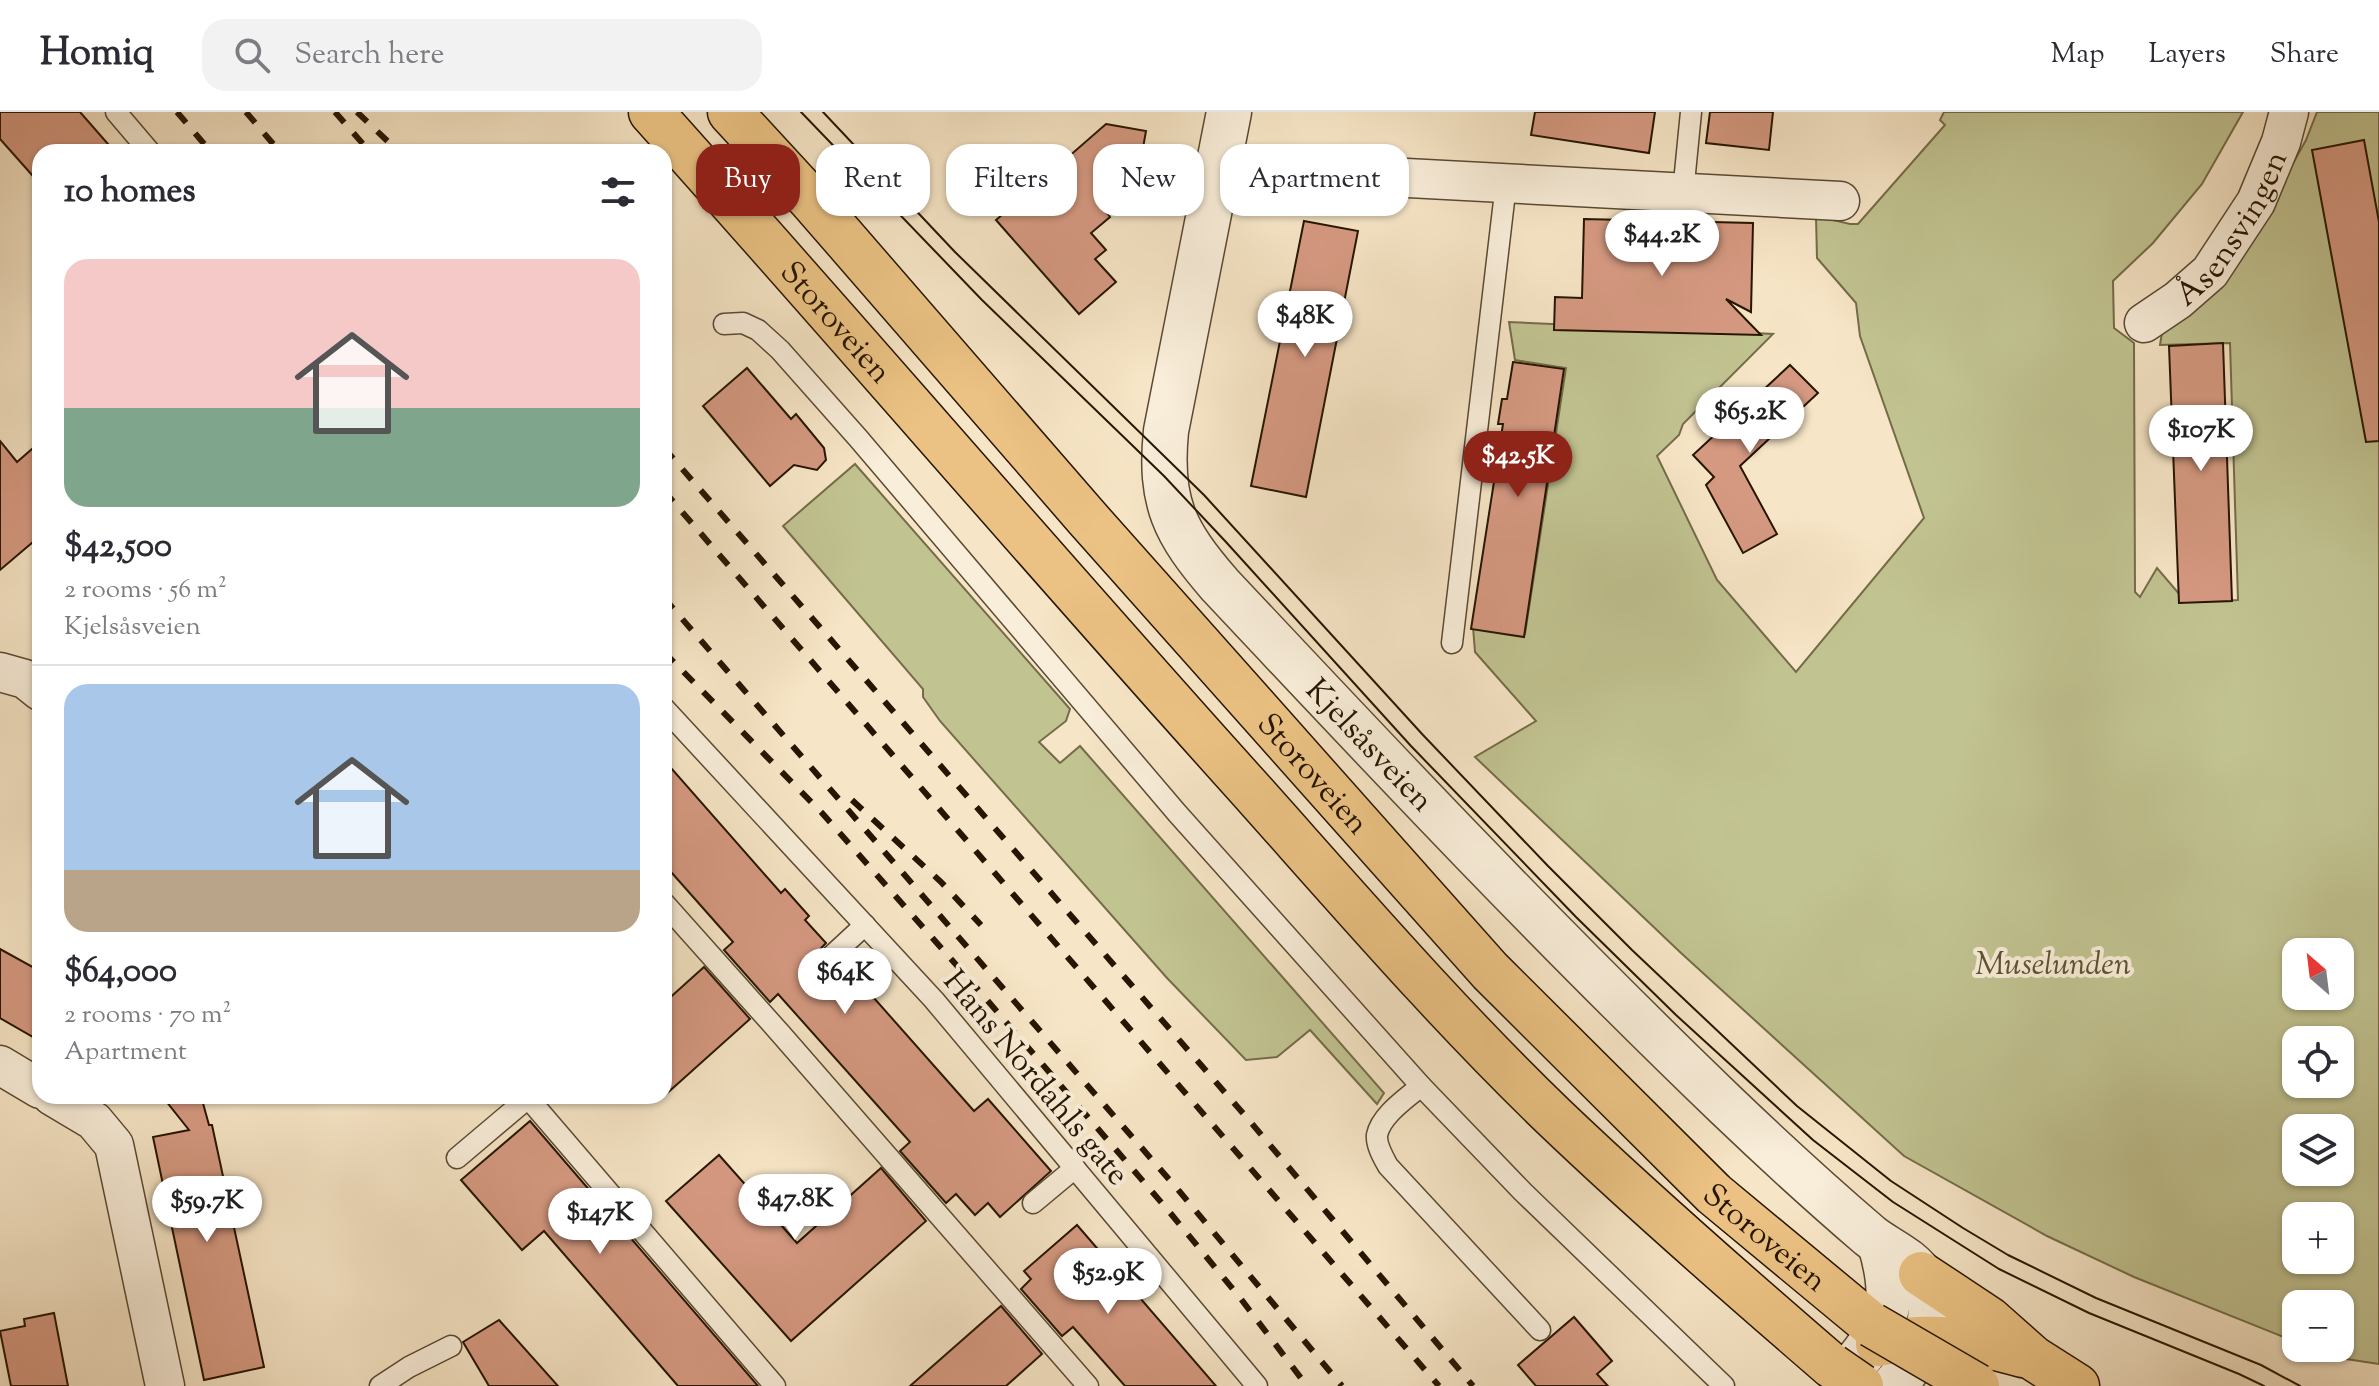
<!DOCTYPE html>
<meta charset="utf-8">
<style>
:root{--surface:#fff;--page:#f2f2f3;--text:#2b2b33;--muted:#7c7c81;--line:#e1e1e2;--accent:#8f2418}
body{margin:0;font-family:"Sorts Mill Goudy",serif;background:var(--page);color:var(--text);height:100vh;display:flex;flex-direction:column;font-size:30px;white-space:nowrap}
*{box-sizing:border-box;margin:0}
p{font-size:26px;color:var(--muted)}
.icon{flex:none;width:44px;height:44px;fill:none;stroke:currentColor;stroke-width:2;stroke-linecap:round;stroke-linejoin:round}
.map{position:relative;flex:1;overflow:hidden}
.side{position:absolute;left:32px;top:32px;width:640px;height:960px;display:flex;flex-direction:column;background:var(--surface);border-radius:24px;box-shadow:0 2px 6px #0004}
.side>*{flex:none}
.top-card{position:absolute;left:696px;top:32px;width:760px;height:72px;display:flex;gap:16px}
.needle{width:52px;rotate:332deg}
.tools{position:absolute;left:2282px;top:826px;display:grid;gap:16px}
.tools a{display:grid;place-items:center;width:72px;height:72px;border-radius:16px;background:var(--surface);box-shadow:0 2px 6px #0004;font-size:40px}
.price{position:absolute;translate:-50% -68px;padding:0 18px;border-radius:28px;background:#fff;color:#222;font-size:26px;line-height:52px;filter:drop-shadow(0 2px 4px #0008)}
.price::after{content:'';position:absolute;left:50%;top:48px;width:24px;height:18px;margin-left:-12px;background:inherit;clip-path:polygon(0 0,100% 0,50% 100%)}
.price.on{background:var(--accent);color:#fff}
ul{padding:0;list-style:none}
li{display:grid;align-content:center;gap:16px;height:424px;padding:0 32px}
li+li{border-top:2px solid var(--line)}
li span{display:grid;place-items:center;height:248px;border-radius:24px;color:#555}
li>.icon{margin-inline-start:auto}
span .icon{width:144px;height:144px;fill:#fffc;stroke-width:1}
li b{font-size:34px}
h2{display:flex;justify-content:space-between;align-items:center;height:96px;padding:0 32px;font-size:34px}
.chip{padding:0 28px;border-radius:24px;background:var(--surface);box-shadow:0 2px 6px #0004;font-size:28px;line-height:72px}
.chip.on{background:var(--accent);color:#fff}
header{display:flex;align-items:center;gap:48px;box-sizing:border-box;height:112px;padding:0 40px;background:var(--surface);border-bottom:2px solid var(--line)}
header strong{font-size:38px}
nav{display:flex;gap:44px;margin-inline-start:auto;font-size:28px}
.search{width:560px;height:72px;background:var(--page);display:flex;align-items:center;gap:20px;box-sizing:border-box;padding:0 28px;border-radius:24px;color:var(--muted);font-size:30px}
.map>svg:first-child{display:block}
.green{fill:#c1c391;stroke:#746c48;stroke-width:2;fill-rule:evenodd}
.building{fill:#d59981;stroke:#261500;stroke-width:2}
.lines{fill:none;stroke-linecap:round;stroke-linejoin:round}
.service-casing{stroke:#5a4932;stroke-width:23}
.minor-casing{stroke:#5a4932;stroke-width:41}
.tertiary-casing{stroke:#5a4932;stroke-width:47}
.trunk-casing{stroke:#261500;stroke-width:47}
.service{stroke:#f9eeda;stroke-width:20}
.minor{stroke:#f9eeda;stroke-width:38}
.tertiary{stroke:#f9eeda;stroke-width:44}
.trunk{stroke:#ebc283;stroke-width:44}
.tram{stroke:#261500;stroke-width:2}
.rail{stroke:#261500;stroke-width:6;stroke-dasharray:14 14;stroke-linecap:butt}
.trunk-bridge-casing{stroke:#261500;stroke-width:47;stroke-linecap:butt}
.trunk-bridge{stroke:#ebc283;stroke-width:44}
.labels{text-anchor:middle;stroke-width:8;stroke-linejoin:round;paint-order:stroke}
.street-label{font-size:32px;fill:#261500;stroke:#f9eeda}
.park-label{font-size:32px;font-style:italic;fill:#5c5233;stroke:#f9eeda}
</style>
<header>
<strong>Homiq</strong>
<div class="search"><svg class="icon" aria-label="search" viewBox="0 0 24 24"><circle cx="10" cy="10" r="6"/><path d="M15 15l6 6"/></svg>Search here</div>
<nav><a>Map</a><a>Layers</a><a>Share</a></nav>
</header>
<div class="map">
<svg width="2379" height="1274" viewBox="0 0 2379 1274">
<rect width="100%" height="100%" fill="#f6e5c6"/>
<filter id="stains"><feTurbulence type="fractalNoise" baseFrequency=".0025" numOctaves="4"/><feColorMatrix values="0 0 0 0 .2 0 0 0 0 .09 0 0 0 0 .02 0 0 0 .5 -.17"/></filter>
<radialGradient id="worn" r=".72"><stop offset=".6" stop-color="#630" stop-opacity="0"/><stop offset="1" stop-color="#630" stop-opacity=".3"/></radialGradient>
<g class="green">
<path d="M1944,0h299l-41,72 -49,59 -40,38 1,47 20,15 1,249 5,5 17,-29 29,34 52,-2 -8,-257 -70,2 3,-19 88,-87 55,-99 11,-28h62v1252l-33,-5 -35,-11h29v-44h-44v38l-162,-65 -87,-41 -143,-80 -223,-203 -206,-196 61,-36 -61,-69 -2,-25 52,7 41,-266 -51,-8 -6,-38 264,12 -90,90 -4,11 -22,21 60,124 79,92 128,-154 -64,-182 -4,-33 -39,-45 -1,-42 34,8h8l87,-99 -5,-5zM2296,840h44v44h-44zM2296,928h44v44h-44zM2296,1016h44v44h-44zM2296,1104h44v44h-44z"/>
<polygon points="855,352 1070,597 1066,609 1039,630 1060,651 1080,634 1384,981 1377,992 1310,918 1277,945 1246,948 1167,866 940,609 923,585 923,577 783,414"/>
</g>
<g class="building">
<polygon points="0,0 80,0 115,40 40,40 40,72 0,27"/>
<polygon points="1535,0 1655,0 1649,41 1531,23"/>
<polygon points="1710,0 1773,0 1769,38 1706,31"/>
<polygon points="1106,12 1146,19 1141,47 1096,87 1110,105 1091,121 1106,138 1095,147 1116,170 1079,202 996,108"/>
<polygon points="2364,28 2379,110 2379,329 2366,330 2312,38"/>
<polygon points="1584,107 1753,111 1751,200 1726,187 1761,223 1554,218 1555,185 1582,186"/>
<polygon points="1304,109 1358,119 1306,385 1251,374"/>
<polygon points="2223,231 2232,489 2179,491 2169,234"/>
<polygon points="1513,250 1564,257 1524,525 1471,517 1503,312 1498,312 1502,287 1507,287"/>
<polygon points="1790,253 1818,281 1740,354 1777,422 1743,441 1706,373 1714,365 1693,343"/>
<polygon points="747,256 791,307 796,302 824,336 826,348 817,358 794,353 770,374 703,294"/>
<polygon points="0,329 17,350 40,330 40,424 0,458"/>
<polygon points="664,648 781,781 785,777 809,804 805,808 826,831 812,846 812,855 815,860 821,864 828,863 843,851 974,999 988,987 1051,1059 1000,1105 988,1091 975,1103 956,1082 946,1091 900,1039 910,1030 778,882 770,890 724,838 733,830 664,752"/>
<polygon points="0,837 40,859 40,929 0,906"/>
<polygon points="704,855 750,907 664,984 664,891"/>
<polygon points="162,984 201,984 209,1013 212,1013 264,1255 204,1268 153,1025 189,1018"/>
<polygon points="530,1009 758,1274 678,1274 544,1119 522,1138 461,1068"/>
<polygon points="719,1043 797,1131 881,1056 926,1109 791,1229 666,1089"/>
<polygon points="1077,1113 1216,1274 1125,1274 1073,1215 1062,1224 1021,1177 1031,1167 1024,1159"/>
<polygon points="1001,1194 1042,1242 1006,1274 910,1274"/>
<polygon points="54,1201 68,1274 11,1274 0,1219 25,1214 24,1207"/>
<polygon points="1574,1205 1612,1249 1597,1262 1608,1274 1536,1274 1518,1253"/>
<polygon points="499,1208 558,1274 489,1274 463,1230"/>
</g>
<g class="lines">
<defs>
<g id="service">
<polyline points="116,0 150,40"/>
<polyline points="1683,81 1691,0"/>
<polyline points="724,212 743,211 758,218 780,238 858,326 1177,701 1421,974 1523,1080 1724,1274"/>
<polyline points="1452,531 1506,72"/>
<polyline points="664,596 934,888 1257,1274"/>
<polyline points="664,791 780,921 1088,1274"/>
<polyline points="824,851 865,813"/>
<path d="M1421,974c-14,12 -40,29 -44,49 -1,10 6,22 11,31l152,164"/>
<polyline points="457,1046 528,986 775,1274"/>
<polyline points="1033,1091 1075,1056"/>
<polyline points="380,1274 409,1255 451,1234"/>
</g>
<g id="minor">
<polyline points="1219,56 1840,89"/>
<path id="s1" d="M2144,211l34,-23 32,-28 46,-70 25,-60 8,-30"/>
<polyline points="0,560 25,567 40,579"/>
<polyline points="0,953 40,977"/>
<polyline points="52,984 94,1009 114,1033 165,1274"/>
</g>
<g id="tertiary">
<path id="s2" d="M1229,0l-63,319c-7,71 8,101 54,154 166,177 332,353 507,521 46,44 94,88 143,130 16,13 42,23 52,41 23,38 -3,80 -28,109"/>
<path d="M1858,1248c34,-41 37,-66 22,-116"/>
</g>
<g id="trunk">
<path id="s3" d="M651,0c201,224 396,452 597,675 100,112 198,226 306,330 90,86 184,168 278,249"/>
<path id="s4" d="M730,0l81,88 276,318 403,453 224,223 158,131"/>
<polyline points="1921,1162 1989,1207 2033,1246 2077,1274"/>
<path d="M1878,1232c56,-11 91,-4 145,11"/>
</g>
</defs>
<use href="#service" class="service-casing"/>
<use href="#minor" class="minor-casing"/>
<use href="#tertiary" class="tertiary-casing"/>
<use href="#trunk" class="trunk-casing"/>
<use href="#service" class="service"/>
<use href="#minor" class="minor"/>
<use href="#tertiary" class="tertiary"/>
<use href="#trunk" class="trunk"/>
<g class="tram">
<polyline points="801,0 982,188 1164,364 1226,430 1411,634 1576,805 1676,903 1813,1028 1893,1090 1999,1157 2089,1201 2239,1262 2264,1274"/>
<polyline points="823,0 955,140 1204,383 1423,623 1548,754 1632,838 1797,994 1891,1069 1963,1116 2008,1143 2096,1186 2261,1253 2300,1274"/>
</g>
<g class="rail">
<polyline points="177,0 211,40"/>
<polyline points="246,0 280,40"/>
<polyline points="335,0 370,40"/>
<polyline points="357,0 399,40"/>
<polyline points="664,336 1248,1007 1473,1274"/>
<polyline points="664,379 1439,1274"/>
<polyline points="664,486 1180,1080 1342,1274"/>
<polyline points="664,540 822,701 975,874 1167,1097 1241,1187 1307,1274"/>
<polyline points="852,688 941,770 981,813"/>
</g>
<defs>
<g id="trunk-bridge">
<polyline points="1872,1213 1977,1274"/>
<polyline points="1832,1254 1861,1274"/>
</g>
</defs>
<use href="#trunk-bridge" class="trunk-bridge-casing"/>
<use href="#trunk-bridge" class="trunk-bridge"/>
</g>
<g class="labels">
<g class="street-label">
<text dy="11" stroke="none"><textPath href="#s1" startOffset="132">Åsensvingen</textPath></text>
<text dy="11" stroke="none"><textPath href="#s3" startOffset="280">Storoveien</textPath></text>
<text dy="11" stroke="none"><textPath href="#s2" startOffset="714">Kjelsåsveien</textPath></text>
<text dy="11" stroke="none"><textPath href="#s4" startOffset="882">Storoveien</textPath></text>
<text transform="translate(1037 965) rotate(50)" y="11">Hans Nordahls gate</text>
<text dy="11" stroke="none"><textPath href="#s4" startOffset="1530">Storoveien</textPath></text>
</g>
<g class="park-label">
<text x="2053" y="862">Muselunden</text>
</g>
</g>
<rect width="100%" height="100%" filter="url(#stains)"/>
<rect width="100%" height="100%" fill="url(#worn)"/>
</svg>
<div class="tools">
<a><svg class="needle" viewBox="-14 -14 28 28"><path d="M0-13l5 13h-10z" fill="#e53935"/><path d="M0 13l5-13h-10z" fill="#7c7c81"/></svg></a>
<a><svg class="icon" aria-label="locate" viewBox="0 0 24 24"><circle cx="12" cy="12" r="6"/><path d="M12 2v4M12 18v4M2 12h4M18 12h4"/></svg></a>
<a><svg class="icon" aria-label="layers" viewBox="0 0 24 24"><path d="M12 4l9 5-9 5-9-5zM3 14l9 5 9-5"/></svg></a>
<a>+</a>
<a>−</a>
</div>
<b class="price" style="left:1662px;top:166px">$44.2K</b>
<b class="price" style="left:1305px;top:247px">$48K</b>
<b class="price" style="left:1750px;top:343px">$65.2K</b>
<b class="price" style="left:2201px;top:361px">$107K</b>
<b class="price on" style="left:1518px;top:387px">$42.5K</b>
<b class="price" style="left:845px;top:904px">$64K</b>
<b class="price" style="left:795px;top:1130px">$47.8K</b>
<b class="price" style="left:207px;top:1132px">$59.7K</b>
<b class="price" style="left:600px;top:1144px">$147K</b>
<b class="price" style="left:1108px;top:1204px">$52.9K</b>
<div class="top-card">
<a class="chip on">Buy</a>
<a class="chip">Rent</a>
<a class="chip">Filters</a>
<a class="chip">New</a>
<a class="chip">Apartment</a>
</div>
<section class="side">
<h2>10 homes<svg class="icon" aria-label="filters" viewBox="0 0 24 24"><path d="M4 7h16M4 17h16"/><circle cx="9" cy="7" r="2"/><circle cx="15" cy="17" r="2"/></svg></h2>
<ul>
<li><span style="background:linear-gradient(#f6c9c9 60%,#7fa58c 0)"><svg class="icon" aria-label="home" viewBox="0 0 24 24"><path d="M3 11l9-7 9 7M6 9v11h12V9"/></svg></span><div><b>$42,500</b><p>2 rooms · 56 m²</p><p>Kjelsåsveien</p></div></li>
<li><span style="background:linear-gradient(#a9c7e8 75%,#b9a48a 0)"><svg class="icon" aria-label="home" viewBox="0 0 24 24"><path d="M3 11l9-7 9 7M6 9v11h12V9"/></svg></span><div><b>$64,000</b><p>2 rooms · 70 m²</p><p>Apartment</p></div></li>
</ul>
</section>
</div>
